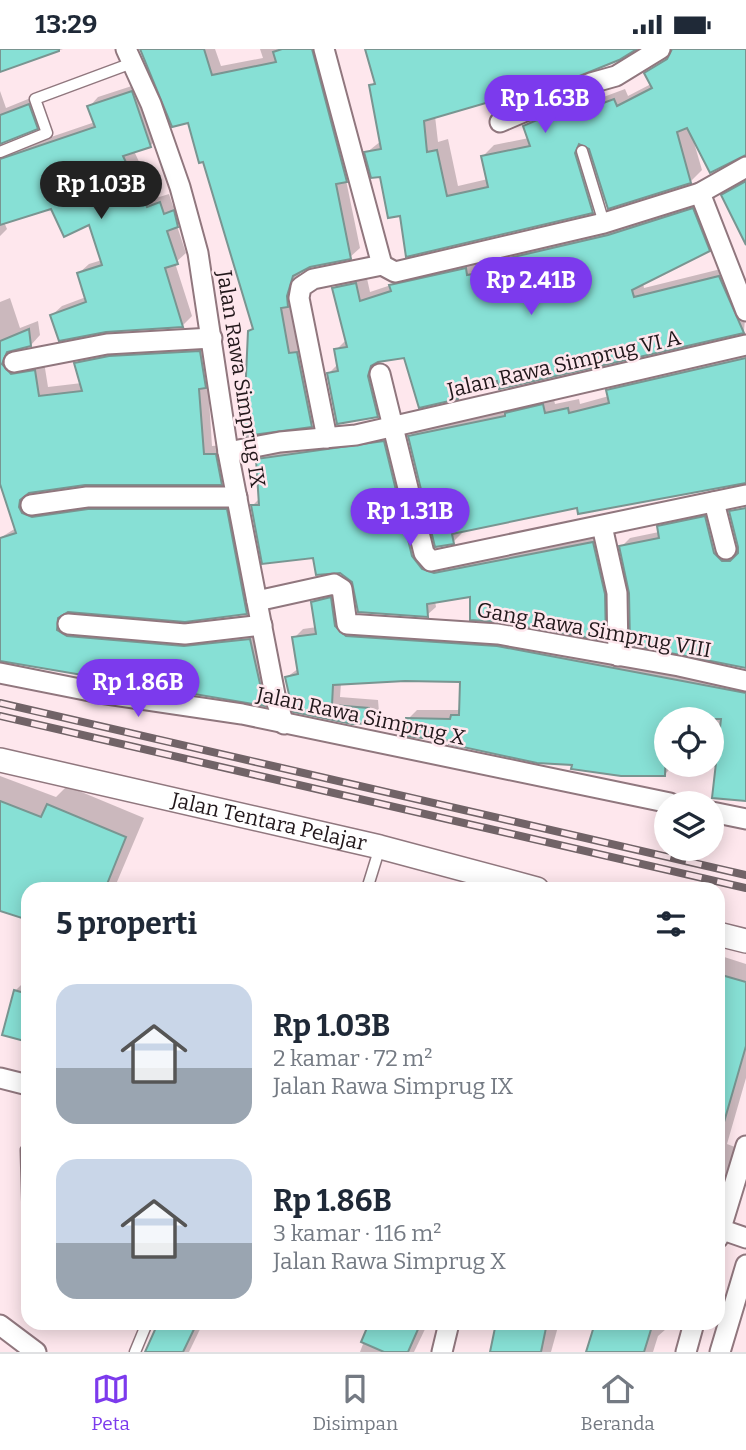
<!DOCTYPE html>
<html lang="id">
<meta charset="utf-8">
<style>
:root{--surface:#fff;--page:#f2f2f3;--text:#1f2937;--muted:#747a83;--line:#e0e1e3;--accent:#7c3aed}
body{margin:0;font-family:Bitter,serif;background:var(--page);color:var(--text);height:100vh;display:flex;flex-direction:column;font-size:26px;white-space:nowrap}
*{box-sizing:border-box;margin:0}
p{font-size:23px;color:var(--muted)}
.icon{flex:none;width:38px;height:38px;fill:none;stroke:currentColor;stroke-width:2;stroke-linecap:round;stroke-linejoin:round}
.map{position:relative;flex:1;overflow:hidden}
.details{position:absolute;left:21px;top:833px;width:704px;height:448px;display:flex;flex-direction:column;background:var(--surface);border-radius:21px;box-shadow:0 4px 18px #0003}
.details>*{flex:none}
.fabs{position:absolute;left:654px;top:658px;display:grid;gap:14px}
.fabs a{display:grid;place-items:center;width:70px;height:70px;border-radius:50%;background:var(--surface);box-shadow:0 4px 18px #0003;font-size:35px}
.price{position:absolute;translate:-50% -60px;padding:0 16px;border-radius:24px;background:var(--accent);color:#fff;font-size:23px;line-height:46px;filter:drop-shadow(0 2px 4px #0008)}
.price::after{content:'';position:absolute;left:50%;top:42px;width:21px;height:16px;margin-left:-10px;background:inherit;clip-path:polygon(0 0,100% 0,50% 100%)}
.price.selected{background:#222;color:#fff}
ul{padding:0;list-style:none}
li{display:flex;align-items:center;gap:21px;height:175px;padding:0 35px}
li span{display:grid;place-items:center;flex:none;width:196px;height:140px;border-radius:21px;color:#555}
li>.icon{margin-inline-start:auto}
span .icon{width:84px;height:84px;fill:#fffc;stroke-width:1}
li b{font-size:30px}
h2{display:flex;justify-content:space-between;align-items:center;height:84px;padding:0 35px;font-size:30px}
.status{display:flex;justify-content:space-between;align-items:center;height:49px;padding:0 35px;background:var(--surface);direction:ltr}
.status svg{height:19px;fill:currentColor}
.menu{display:flex;justify-content:space-around;align-items:center;height:98px;border-top:2px solid var(--line);background:var(--surface);font-size:19px;color:var(--muted)}
.menu a{display:grid;justify-items:center;gap:4px}
.menu .selected{color:var(--accent)}
.map>svg:first-child{display:block}
.shadow{fill:#0003}
.building{fill:#87e0d5;stroke:#799591;stroke-width:2}
.lines{fill:none;stroke-linecap:round;stroke-linejoin:round}
.service-casing{stroke:#90777e;stroke-width:13}
.minor-casing{stroke:#90777e;stroke-width:23}
.tertiary-casing{stroke:#90777e;stroke-width:26}
.service{stroke:#fff;stroke-width:10}
.minor{stroke:#fff;stroke-width:19}
.tertiary{stroke:#fff;stroke-width:23}
.rail-casing{stroke:#716367;stroke-width:8}
.rail{stroke:#fee7ed;stroke-width:5;stroke-dasharray:16;stroke-linecap:butt}
.labels{text-anchor:middle;stroke-width:5;stroke-linejoin:round;paint-order:stroke}
.street-label{font-size:21px;fill:#21171a;stroke:#fee7ed}
</style>
<div class="status"><b>13:29</b><svg viewBox="0 0 49 12"><path d="M0 12V9h3v3zM5 12V6h3v6zM10 12V3h3v9zM15 12V0h3v12zM26 1h20v11H26zM47 4h2v5h-2z"/></svg></div>
<div class="map">
<svg width="746" height="1303" viewBox="0 0 746 1303">
<rect width="100%" height="100%" fill="#fee7ed"/>
<g class="shadow">
<polygon points="0,0 63,0 0,22"/>
<polygon points="142,0 215,0 221,17 263,9 260,0 323,0 356,122 346,131 360,199 350,208 301,221 290,253 298,295 307,294 321,366 311,376 239,351 247,343 249,283 254,278 204,111 189,72"/>
<polygon points="370,0 633,0 498,49 435,67 438,93 448,90 458,137 488,130 483,107 494,96 529,89 525,77 536,66 579,47 582,56 625,40 628,47 651,35 646,25 676,2 746,0 746,104 693,90 702,121 691,132 609,158 606,149 592,162 401,165 366,104 381,92 371,36 376,32"/>
<polygon points="141,34 160,87 150,97 134,102 156,149 169,145 173,157 183,153 187,167 177,177 186,204 175,214 192,267 182,277 52,266 62,257 86,248 79,224 89,215 102,211 90,174 52,158 4,173 7,180 0,187 0,42 6,59 38,46 46,69 37,78 3,92 2,97 13,101 95,73 89,58 98,48"/>
<polygon points="746,128 746,182 723,146"/>
<polygon points="703,150 719,191 709,201 643,234 644,239 729,218 746,258 744,282 500,338 498,330 467,338 457,348 405,307 379,311 387,357 377,367 338,374 328,325 338,315 336,301 347,290 334,239 344,229 366,225 370,243 391,236 401,226 476,210 477,217 508,212 517,200"/>
<polygon points="10,249 20,279 38,272 40,286 31,296 12,300 10,305 44,313 48,338 82,334 76,314 86,305 209,293 215,328 208,335 212,397 225,396 230,425 221,434 85,434 28,442 28,448 236,452 256,554 246,564 66,562 65,570 259,581 274,646 265,655 0,611 0,489 16,479 0,429 0,253"/>
<polygon points="746,303 746,433 578,457 463,483 453,493 410,387 420,377 553,346 555,355 579,350 580,355 609,347 608,341 618,331"/>
<polygon points="392,384 430,512 601,486 613,581 605,590 500,571 471,546 435,552 436,558 427,566 354,532 315,507 253,456 260,449 257,411 266,402"/>
<polygon points="746,457 746,618 631,543 621,498 630,489 659,483 658,478 667,469 714,459 727,500 740,504 732,467"/>
<polygon points="339,540 343,568 506,589 746,633 746,752 714,747 719,718 683,716 712,716 712,670 667,670 667,716 673,717 664,726 574,714 451,690 408,670 417,661 458,661 461,658 461,632 405,630 341,634 340,648 378,651 379,663 370,672 353,674 287,628 299,619 294,589 303,580 317,578 312,553 321,544"/>
<polygon points="0,727 56,748 67,737 144,769 114,840 28,840 28,869 4,859 0,863"/>
<polygon points="718,906 746,915 746,1029 727,1095 735,1098 718,1157"/>
<polygon points="28,929 28,991 15,942"/>
<polygon points="160,1274 203,1274 189,1303 147,1303"/>
<polygon points="371,1274 428,1274 414,1303 360,1303"/>
<polygon points="498,1274 559,1274 551,1303 492,1303"/>
<polygon points="595,1274 673,1274 658,1287 653,1303 587,1303"/>
</g>
<g class="building">
<polygon points="0,0 59,0 59,2 0,23"/>
<polygon points="140,0 204,0 212,26 276,13 273,3 282,0 312,0 347,133 336,135 351,210 310,218 293,227 287,247 288,258 281,259 289,304 297,303 312,378 244,387 237,350 245,349 248,282 253,280 203,113 199,114 188,74 172,78"/>
<polygon points="365,0 637,0 619,11 505,57 498,59 496,51 424,72 427,103 437,101 447,147 488,138 481,107 530,97 523,77 567,58 571,66 614,50 617,57 652,39 644,24 667,10 672,0 746,0 746,106 710,124 687,79 677,83 691,134 608,160 589,100 579,95 575,104 593,164 406,208 400,167 388,169 380,128 371,129 364,103 381,100 369,36 375,35"/>
<polygon points="132,42 151,98 123,107 147,158 160,153 164,165 174,161 178,178 167,182 178,215 165,219 183,278 106,283 59,292 50,266 86,253 77,224 102,216 89,176 64,188 51,160 0,176 0,110 95,78 87,57"/>
<polygon points="29,55 38,80 0,95 0,66"/>
<polygon points="746,132 746,196 721,146"/>
<polygon points="693,159 710,202 632,241 634,248 719,227 744,284 499,340 497,332 456,341 458,350 419,359 404,309 378,313 371,317 368,327 378,368 337,375 327,324 338,322 334,300 347,298 332,239 356,234 360,252 391,242 389,236 394,235 466,219 467,226 507,219 505,210 608,186"/>
<polygon points="29,280 31,297 7,303 2,315 11,325 35,321 39,347 82,342 74,314 109,307 200,302 206,339 199,340 204,405 216,405 222,436 85,436 29,444 20,451 19,458 22,464 32,468 88,460 227,460 247,565 185,573 68,563 58,569 57,581 67,587 184,597 250,590 265,657 0,612 0,489 16,484 0,435 0,292"/>
<polygon points="746,309 746,434 578,465 577,459 452,485 454,495 435,498 408,387 505,367 505,364 543,355 545,364 568,359 569,364 609,354 606,341"/>
<polygon points="384,392 412,507 422,520 434,524 593,493 605,545 606,592 500,573 470,571 470,548 427,555 428,568 358,563 352,533 340,524 316,526 313,509 262,515 251,456 259,456 256,410"/>
<polygon points="746,459 746,619 630,596 629,544 619,497 659,489 657,477 705,467 714,504 722,512 730,512 738,504 738,498 729,462"/>
<polygon points="331,548 335,577 346,587 497,597 746,644 746,752 712,749 721,670 667,670 665,727 621,727 571,720 572,716 537,714 449,695 449,692 406,687 406,669 450,670 451,666 459,666 460,633 405,632 333,636 332,656 369,659 371,674 352,675 293,663 285,628 298,625 292,588 316,585 311,553"/>
<polygon points="0,752 41,768 47,755 126,788 105,840 28,840 28,871 0,862"/>
<polygon points="718,925 746,933 746,997 722,1080 718,1079"/>
<polygon points="14,941 28,945 28,993 2,986"/>
<polygon points="158,1274 197,1274 183,1303 145,1303"/>
<polygon points="369,1274 410,1274 419,1278 408,1303 384,1303 361,1293"/>
<polygon points="496,1274 547,1274 541,1303 490,1303"/>
<polygon points="595,1274 653,1274 644,1303 586,1303"/>
</g>
<g class="lines">
<defs>
<g id="service">
<polyline points="582,102 604,174"/>
<polyline points="0,103 47,84 35,50 132,14"/>
<polyline points="367,840 380,798"/>
<polyline points="26,1101 28,1170"/>
<polyline points="135,1303 147,1274"/>
</g>
<g id="minor">
<polyline points="126,0 151,55 180,138 198,204 228,403 276,651 284,675"/>
<polyline points="324,0 382,216"/>
<polyline points="500,73 591,34 616,27 660,0"/>
<polyline points="700,144 746,262"/>
<polyline points="382,216 395,223 604,174 700,144 746,118"/>
<polyline points="14,313 107,295 212,289"/>
<polyline points="380,325 424,504 431,512 746,446"/>
<polyline points="327,389 299,249 301,238 313,230 382,216"/>
<polyline points="228,403 280,393 356,386 746,296"/>
<polyline points="714,453 726,500"/>
<polyline points="31,456 87,448 237,448"/>
<polyline points="602,477 617,544 618,607"/>
<polyline points="257,552 334,535 342,540 347,575 498,585 679,617 746,632"/>
<polyline points="68,575 185,585 262,576"/>
<polyline points="0,624 100,644 242,665 670,754"/>
<polyline points="712,763 746,770"/>
<polyline points="0,1029 28,1036"/>
<polyline points="720,1180 746,1189"/>
<polyline points="718,1189 746,1097"/>
<polyline points="0,1276 36,1303"/>
<polyline points="442,1303 449,1274"/>
<polyline points="686,1303 694,1274"/>
<polyline points="720,1303 746,1216"/>
</g>
<g id="tertiary">
<path id="s1" d="M0,711l380,87 157,42"/>
<polyline points="718,885 746,892"/>
</g>
</defs>
<use href="#service" class="service-casing"/>
<use href="#minor" class="minor-casing"/>
<use href="#tertiary" class="tertiary-casing"/>
<use href="#service" class="service"/>
<use href="#minor" class="minor"/>
<use href="#tertiary" class="tertiary"/>
<defs>
<g id="rail">
<polyline points="0,654 746,826"/>
<polyline points="0,667 746,839"/>
</g>
</defs>
<use href="#rail" class="rail-casing"/>
<use href="#rail" class="rail"/>
</g>
<g class="labels">
<g class="street-label">
<text transform="translate(564 315) rotate(-13)" y="7">Jalan Rawa Simprug VI A</text>
<text transform="translate(241 330) rotate(81)" y="7">Jalan Rawa Simprug IX</text>
<text transform="translate(594 581) rotate(10)" y="7">Gang Rawa Simprug VIII</text>
<text transform="translate(361 667) rotate(12)" y="7">Jalan Rawa Simprug X</text>
<text dy="7" stroke="none"><textPath href="#s1" startOffset="276">Jalan Tentara Pelajar</textPath></text>
</g>
</g>
</svg>
<div class="fabs">
<a><svg class="icon" aria-label="locate" viewBox="0 0 24 24"><circle cx="12" cy="12" r="6"/><path d="M12 2v4M12 18v4M2 12h4M18 12h4"/></svg></a>
<a><svg class="icon" aria-label="layers" viewBox="0 0 24 24"><path d="M12 4l9 5-9 5-9-5zM3 14l9 5 9-5"/></svg></a>
</div>
<b class="price" style="left:545px;top:86px">Rp 1.63B</b>
<b class="price selected" style="left:101px;top:172px">Rp 1.03B</b>
<b class="price" style="left:531px;top:268px">Rp 2.41B</b>
<b class="price" style="left:410px;top:499px">Rp 1.31B</b>
<b class="price" style="left:138px;top:670px">Rp 1.86B</b>
<section class="details">
<h2>5 properti<svg class="icon" aria-label="filters" viewBox="0 0 24 24"><path d="M4 7h16M4 17h16"/><circle cx="9" cy="7" r="2"/><circle cx="15" cy="17" r="2"/></svg></h2>
<ul>
<li><span style="background:linear-gradient(#c9d6e8 60%,#9aa5b1 0)"><svg class="icon" aria-label="home" viewBox="0 0 24 24"><path d="M3 11l9-7 9 7M6 9v11h12V9"/></svg></span><div><b>Rp 1.03B</b><p>2 kamar · 72 m²</p><p>Jalan Rawa Simprug IX</p></div></li>
<li><span style="background:linear-gradient(#c9d6e8 60%,#9aa5b1 0)"><svg class="icon" aria-label="home" viewBox="0 0 24 24"><path d="M3 11l9-7 9 7M6 9v11h12V9"/></svg></span><div><b>Rp 1.86B</b><p>3 kamar · 116 m²</p><p>Jalan Rawa Simprug X</p></div></li>
</ul>
</section>
</div>
<nav class="menu">
<a class="selected"><svg class="icon" aria-label="map" viewBox="0 0 24 24"><path d="M3 6l6-2 6 2 6-2v14l-6 2-6-2-6 2zM9 4v14M15 6v14"/></svg>Peta</a>
<a><svg class="icon" aria-label="saved" viewBox="0 0 24 24"><path d="M7 4h10v16l-5-4-5 4z"/></svg>Disimpan</a>
<a><svg class="icon" aria-label="home" viewBox="0 0 24 24"><path d="M3 11l9-7 9 7M6 9v11h12V9"/></svg>Beranda</a>
</nav>
